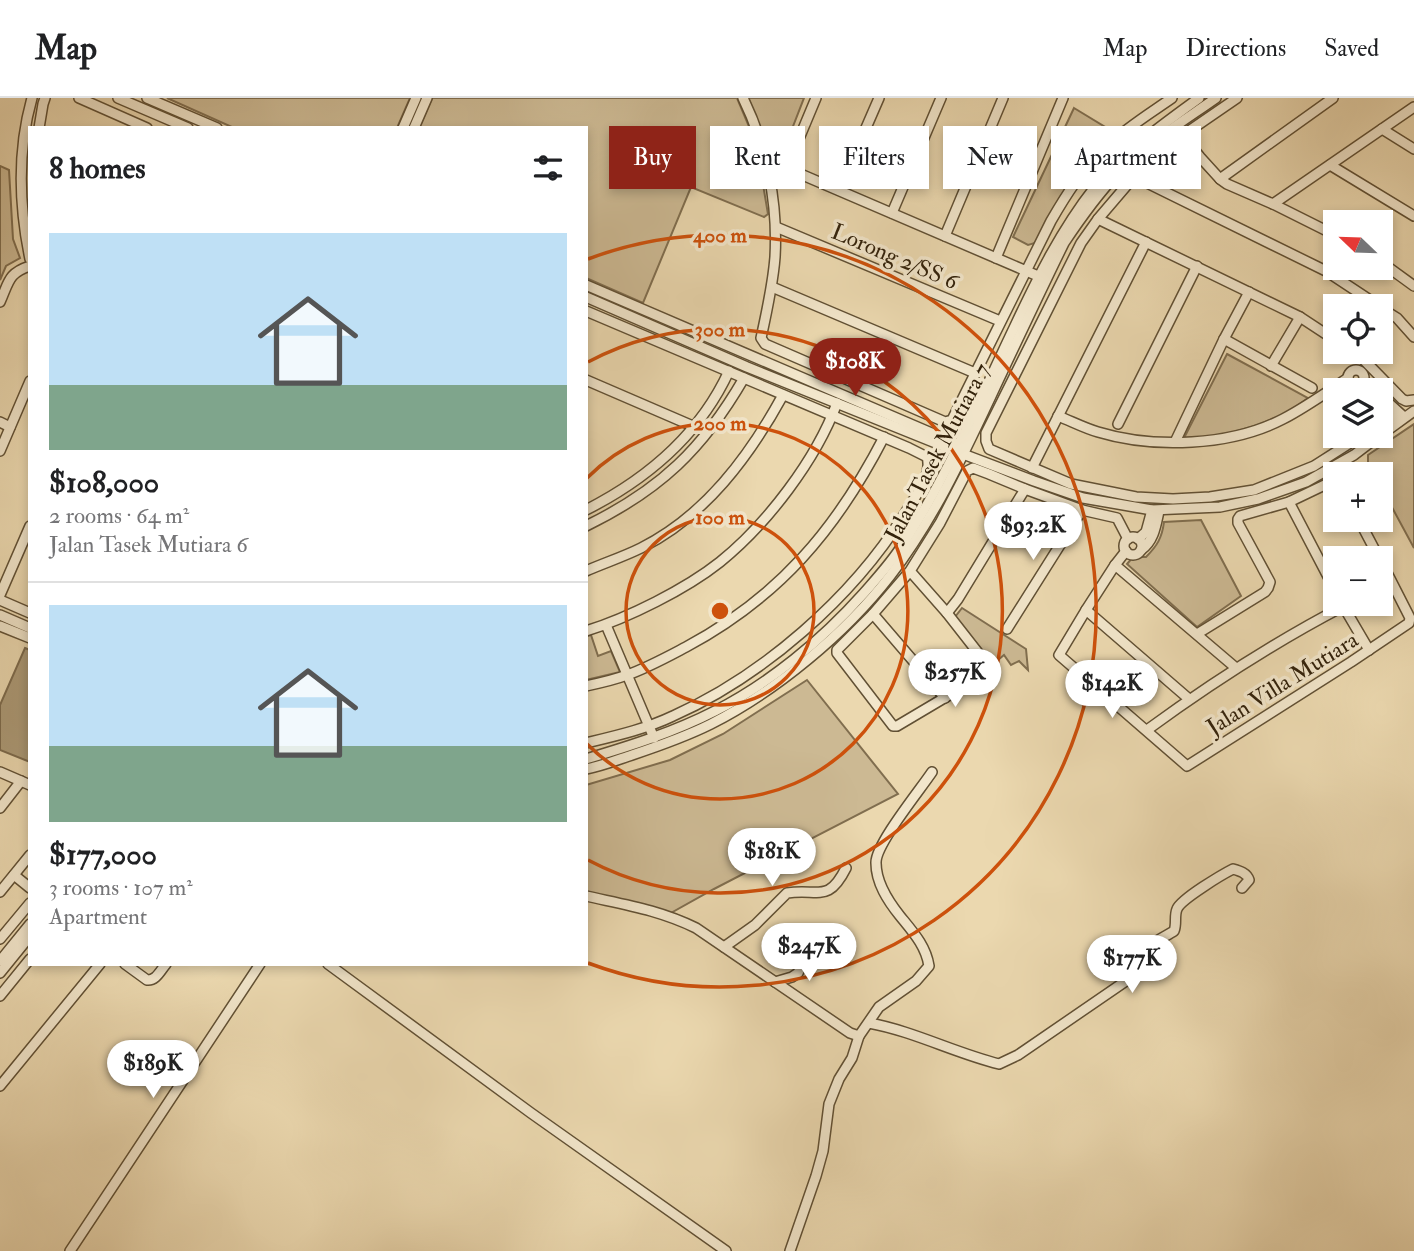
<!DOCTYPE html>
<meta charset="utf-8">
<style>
:root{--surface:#fff;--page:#f6f6f6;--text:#202124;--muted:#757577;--line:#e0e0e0;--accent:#8f2418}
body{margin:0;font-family:"IM FELL Double Pica",serif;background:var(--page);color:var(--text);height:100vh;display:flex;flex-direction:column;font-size:26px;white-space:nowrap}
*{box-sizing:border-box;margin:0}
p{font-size:23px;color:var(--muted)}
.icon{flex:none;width:38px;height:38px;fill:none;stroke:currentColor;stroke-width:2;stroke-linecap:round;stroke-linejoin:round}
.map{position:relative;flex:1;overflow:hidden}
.side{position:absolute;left:28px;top:28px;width:560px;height:840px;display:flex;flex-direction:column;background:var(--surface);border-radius:0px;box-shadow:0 4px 10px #0003}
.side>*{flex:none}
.banner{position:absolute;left:609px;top:28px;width:665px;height:63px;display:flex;gap:14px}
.needle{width:46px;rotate:293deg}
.controls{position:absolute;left:1323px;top:112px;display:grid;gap:14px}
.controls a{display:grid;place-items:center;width:70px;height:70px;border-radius:0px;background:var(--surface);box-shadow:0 4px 10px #0003;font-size:35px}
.price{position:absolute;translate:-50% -60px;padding:0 16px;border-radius:24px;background:#fff;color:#222;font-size:23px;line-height:46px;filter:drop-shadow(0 2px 4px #0008)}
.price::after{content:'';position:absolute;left:50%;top:42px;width:21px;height:16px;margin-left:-10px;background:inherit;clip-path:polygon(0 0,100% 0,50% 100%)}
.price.active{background:var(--accent);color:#fff}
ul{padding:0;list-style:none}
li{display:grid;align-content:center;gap:14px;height:371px;padding:0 21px}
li+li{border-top:2px solid var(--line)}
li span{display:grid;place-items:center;height:217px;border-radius:0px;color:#555}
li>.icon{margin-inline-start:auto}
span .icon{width:126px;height:126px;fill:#fffc;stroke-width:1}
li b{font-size:30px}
h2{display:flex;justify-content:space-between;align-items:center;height:84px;padding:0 21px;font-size:30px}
.pill{padding:0 24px;border-radius:0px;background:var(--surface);box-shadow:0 4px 10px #0003;font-size:24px;line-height:63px}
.pill.active{background:var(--accent);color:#fff}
header{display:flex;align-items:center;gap:42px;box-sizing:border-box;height:98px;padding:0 35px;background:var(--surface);border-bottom:2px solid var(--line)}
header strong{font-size:33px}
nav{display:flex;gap:38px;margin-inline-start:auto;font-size:24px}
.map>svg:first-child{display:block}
.green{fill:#ccb993;stroke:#806e4f;stroke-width:2}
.water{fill:#ac9a77;stroke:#7c6a4c;stroke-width:2}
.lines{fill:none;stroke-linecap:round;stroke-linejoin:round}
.minor-casing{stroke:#615034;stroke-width:12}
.minor{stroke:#f2e6cb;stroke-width:9}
.ring{fill:none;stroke:#cd510c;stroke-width:3.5}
.labels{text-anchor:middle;stroke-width:7;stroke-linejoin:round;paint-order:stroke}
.street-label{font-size:23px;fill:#33220b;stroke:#f2e6cb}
.centre{fill:#cd510c;stroke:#f2e6cb;stroke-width:3.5}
.ring-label{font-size:21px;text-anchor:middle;font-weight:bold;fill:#cd510c;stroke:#f2e6cb;stroke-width:7;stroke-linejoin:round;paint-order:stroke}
</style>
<header>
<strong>Map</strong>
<nav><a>Map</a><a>Directions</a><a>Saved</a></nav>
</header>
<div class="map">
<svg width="1414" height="1153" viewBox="0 0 1414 1153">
<rect width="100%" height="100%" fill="#ebd8af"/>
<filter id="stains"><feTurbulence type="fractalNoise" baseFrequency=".00286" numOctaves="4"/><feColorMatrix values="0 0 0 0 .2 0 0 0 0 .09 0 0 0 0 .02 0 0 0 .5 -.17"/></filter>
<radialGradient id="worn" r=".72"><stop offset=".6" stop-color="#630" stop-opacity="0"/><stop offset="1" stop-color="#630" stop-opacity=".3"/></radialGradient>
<g class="green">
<polygon points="167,0 410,0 397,30 234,30"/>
<polygon points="432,0 737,0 756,45 768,116 764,119 691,89 643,205 586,180 586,30 419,30"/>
<polygon points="748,0 804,0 778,67 771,64 759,26"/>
<polygon points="1074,10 1115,35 1095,53 1075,75 1035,145 1028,147 1013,139"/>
<polygon points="0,68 9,72 13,141 20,160 6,168 0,182"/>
<polygon points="1227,256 1308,300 1287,315 1258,327 1220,338 1184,340"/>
<polygon points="1414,326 1414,450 1381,389 1381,376 1374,376 1368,365 1368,357"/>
<path d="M1201,422l40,76 -44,31 -70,-63 6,-7h13c11,-11 16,-19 18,-35z"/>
<polygon points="962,510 1026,551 1028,572 1019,563 1011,567 1004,557 993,566 955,519"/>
<polygon points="591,537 598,558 611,553 620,574 586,582 586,538"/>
<polygon points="807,582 898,696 714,791 669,816 586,798 586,687 670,662 723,636"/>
</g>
<polygon class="water" points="25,550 30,552 30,664 0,652 0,607"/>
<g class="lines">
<defs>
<g id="minor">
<polyline points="79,0 147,30"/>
<polyline points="118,0 188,30"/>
<polyline points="147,0 217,30"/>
<path d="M743,0c24,49 35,105 32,159 -2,27 -8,54 -14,81l4,6 180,78 7,-2 99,-199c15,-26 32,-53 55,-74 20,-19 43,-33 66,-49"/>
<polyline points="816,0 788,67 791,72 1038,178"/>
<polyline points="1237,0 1189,33 1185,40 1200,59 1220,81 1227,86 1273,106 1335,137"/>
<polyline points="39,30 43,6 45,0"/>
<polyline points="403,30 416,0"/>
<polyline points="414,30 427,0"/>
<polyline points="1382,31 1414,51"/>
<polyline points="1330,67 1414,118"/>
<polyline points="1220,81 1333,0"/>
<polyline points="839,92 879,0"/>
<polyline points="1273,106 1414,9"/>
<polyline points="892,115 941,0"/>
<polyline points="1098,121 1300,219 1335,242"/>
<polyline points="776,129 1000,223"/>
<polyline points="945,138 1003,0"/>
<polyline points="996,160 1063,0"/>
<path d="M30,161c-11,-53 -13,-108 2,-161"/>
<polyline points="1381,164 1414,188"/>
<polyline points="586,187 964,349"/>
<polyline points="772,189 975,275"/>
<polyline points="586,199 747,269 963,356 1034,383 1083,400 1152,412 1220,409 1258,401 1306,384 1354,357 1379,338"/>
<path d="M0,204c9,-20 8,-29 30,-36"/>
<polyline points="1381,210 1397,220 1414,239"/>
<path d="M586,213l323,137 18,9c6,19 -14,42 -23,58 -52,83 -141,161 -231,201 -27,13 -58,20 -87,27"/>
<polyline points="1224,241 1312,290"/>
<polyline points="1353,254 1361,259 1402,301 1406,303 1414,302"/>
<polyline points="1271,268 1300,219"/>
<circle cx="1356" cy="280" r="8"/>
<polyline points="586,282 695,329"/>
<polyline points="1364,283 1374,292"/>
<polyline points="1381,298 1404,319"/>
<polyline points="1381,308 1398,324"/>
<path d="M1058,318c13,5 26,12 40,16 56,17 133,14 185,-13 23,-12 44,-27 65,-41"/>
<polyline points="0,324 10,329"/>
<polyline points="1118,326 1197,168"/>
<polyline points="1381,337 1414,313"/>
<polyline points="1361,338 1314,368 1254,392 1210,399 1173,401 1136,399 1071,386 989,351 986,343 986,335 1081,145 1098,121 1133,80 1137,80 1147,85 1326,173 1379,208"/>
<polyline points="1175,344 1224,241 1249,194"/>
<polyline points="0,353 30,283"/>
<polyline points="1032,370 1146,144"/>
<polyline points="1289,404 1335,492"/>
<path d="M586,412c61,-31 114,-76 143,-139"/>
<polyline points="1359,422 1379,460"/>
<path d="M586,428c74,-36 117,-77 158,-148"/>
<circle cx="1133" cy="448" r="9"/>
<polyline points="1138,441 1146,434 1152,412"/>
<path d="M1141,452c13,-9 15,-25 18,-39"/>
<polyline points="1126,453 1115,467 1086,512 1059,557 1187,668 1351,564 1409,525 1410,520 1408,516 1381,463"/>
<polyline points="1115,467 1236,570"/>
<path d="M586,473c18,-8 37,-14 55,-23 64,-32 108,-91 142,-153"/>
<polyline points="910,473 947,515 990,570 988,574 897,628 893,628 837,555 837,552 873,516 910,473 940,425 967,373 973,370 989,376 1025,391 1082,412 1117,420 1128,441"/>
<polyline points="0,497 30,428"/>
<polyline points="0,502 30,515"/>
<polyline points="1342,506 1369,552"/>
<polyline points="1086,512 1189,601"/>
<polyline points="947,515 958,501 1025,391"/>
<polyline points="873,516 945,600"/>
<polyline points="0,517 30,530"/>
<polyline points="606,527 654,640"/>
<polyline points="0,528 30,540"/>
<polyline points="1007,531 1082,412"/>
<path d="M586,533c42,-13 100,-42 134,-69 47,-38 96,-102 117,-159"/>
<polyline points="1197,536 1265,494 1268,490 1270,484 1238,425 1238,421 1240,418 1289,404 1335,382"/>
<path d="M586,588c14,-3 28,-6 41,-11 20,-7 40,-18 59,-28 93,-50 150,-117 198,-210"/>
<path d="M1147,632c63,-46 128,-88 197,-124"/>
<path d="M586,661c44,-13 88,-27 129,-48 55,-28 107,-71 148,-117 14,-16 29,-32 40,-50 44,-67 76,-143 111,-216 23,-49 47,-98 81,-141 30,-36 67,-62 104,-89"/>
<path d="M586,671c16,-3 31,-9 46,-14 27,-9 53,-18 79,-31 65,-33 134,-90 179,-148 42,-54 72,-118 101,-180 24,-51 48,-102 73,-153 16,-24 33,-48 53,-69 29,-30 65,-52 99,-76"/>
<polyline points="0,674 30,687"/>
<polyline points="0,710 21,683"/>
<polyline points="14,777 30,790"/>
<polyline points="0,794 30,757"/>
<path d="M586,798c40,9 73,14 110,32l154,105 9,3"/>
<polyline points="0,841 30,805"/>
<path d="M724,849l31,-22 32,-32c31,-5 41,11 59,-25"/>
<polyline points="0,863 30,826"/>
<path d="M125,866l22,16c9,1 13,-9 19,-16"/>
<polyline points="328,866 531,1015 726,1153"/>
<polyline points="0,875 30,838"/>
<polyline points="775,884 792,879 798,875 807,856 821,846"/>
<polyline points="0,898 30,861"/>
<path d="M869,925c44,8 86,30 130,41l19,-9 121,-83c5,-7 3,-11 5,-18 5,-11 21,-17 30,-23 3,-7 0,-15 3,-22 4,-10 46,-35 56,-40 7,2 14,4 16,11l-7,8"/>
<polyline points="0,988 100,866"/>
<polyline points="70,1153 260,866"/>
<path d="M790,1153l26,-75 7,-25 6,-47 10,-25 13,-21 7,-22 20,-29 37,-26 13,-15c-3,-20 -16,-34 -29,-50 -12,-15 -24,-33 -24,-53 -1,-18 44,-73 56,-91"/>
</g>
</defs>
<use href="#minor" class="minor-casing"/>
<use href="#minor" class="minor"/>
</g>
<g class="ring">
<circle cx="720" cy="513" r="94"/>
<path d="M587 380A188 188 0 1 1 587 646"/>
<path d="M588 264A282 282 0 1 1 588 762"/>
<path d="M588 161A376 376 0 1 1 588 865"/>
</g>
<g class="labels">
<g class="street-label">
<text transform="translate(895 158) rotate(23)" y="8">Lorong 2/SS 6</text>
<text transform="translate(937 354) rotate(-62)" y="8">Jalan Tasek Mutiara 7</text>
<text transform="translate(1282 585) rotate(-32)" y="8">Jalan Villa Mutiara</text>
</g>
</g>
<circle cx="720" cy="513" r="10" class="centre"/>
<g class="ring-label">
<text x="720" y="144">400 m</text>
<text x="720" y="238">300 m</text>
<text x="720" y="332">200 m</text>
<text x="720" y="426">100 m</text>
</g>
<rect width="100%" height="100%" filter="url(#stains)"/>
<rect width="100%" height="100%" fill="url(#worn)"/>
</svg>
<div class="controls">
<a><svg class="needle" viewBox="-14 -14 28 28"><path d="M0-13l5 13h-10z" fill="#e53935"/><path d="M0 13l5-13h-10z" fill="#757577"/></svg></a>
<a><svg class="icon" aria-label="locate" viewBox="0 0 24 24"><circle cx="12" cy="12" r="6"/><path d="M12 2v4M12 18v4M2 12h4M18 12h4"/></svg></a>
<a><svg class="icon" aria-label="layers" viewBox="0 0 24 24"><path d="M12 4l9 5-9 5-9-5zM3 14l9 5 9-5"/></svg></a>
<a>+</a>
<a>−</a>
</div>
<b class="price active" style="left:855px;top:300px">$108K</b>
<b class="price" style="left:1033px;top:464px">$93.2K</b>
<b class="price" style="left:955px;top:611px">$257K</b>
<b class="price" style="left:1112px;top:622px">$142K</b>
<b class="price" style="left:772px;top:790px">$181K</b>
<b class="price" style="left:809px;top:885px">$247K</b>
<b class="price" style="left:1132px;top:897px">$177K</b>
<b class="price" style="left:153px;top:1002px">$189K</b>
<div class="banner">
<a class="pill active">Buy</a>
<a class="pill">Rent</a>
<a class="pill">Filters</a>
<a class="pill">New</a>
<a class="pill">Apartment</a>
</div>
<section class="side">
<h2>8 homes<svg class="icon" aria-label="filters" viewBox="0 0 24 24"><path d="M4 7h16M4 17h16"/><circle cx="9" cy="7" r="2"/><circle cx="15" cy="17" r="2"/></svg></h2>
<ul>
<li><span style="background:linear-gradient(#bfe0f5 70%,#7fa58c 0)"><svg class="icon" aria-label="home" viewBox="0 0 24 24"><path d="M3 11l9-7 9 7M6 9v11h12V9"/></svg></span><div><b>$108,000</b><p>2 rooms · 64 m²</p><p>Jalan Tasek Mutiara 6</p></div></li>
<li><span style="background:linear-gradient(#bfe0f5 65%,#7fa58c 0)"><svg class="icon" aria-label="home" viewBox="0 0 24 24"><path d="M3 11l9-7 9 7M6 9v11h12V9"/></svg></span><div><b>$177,000</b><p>3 rooms · 107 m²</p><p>Apartment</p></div></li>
</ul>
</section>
</div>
